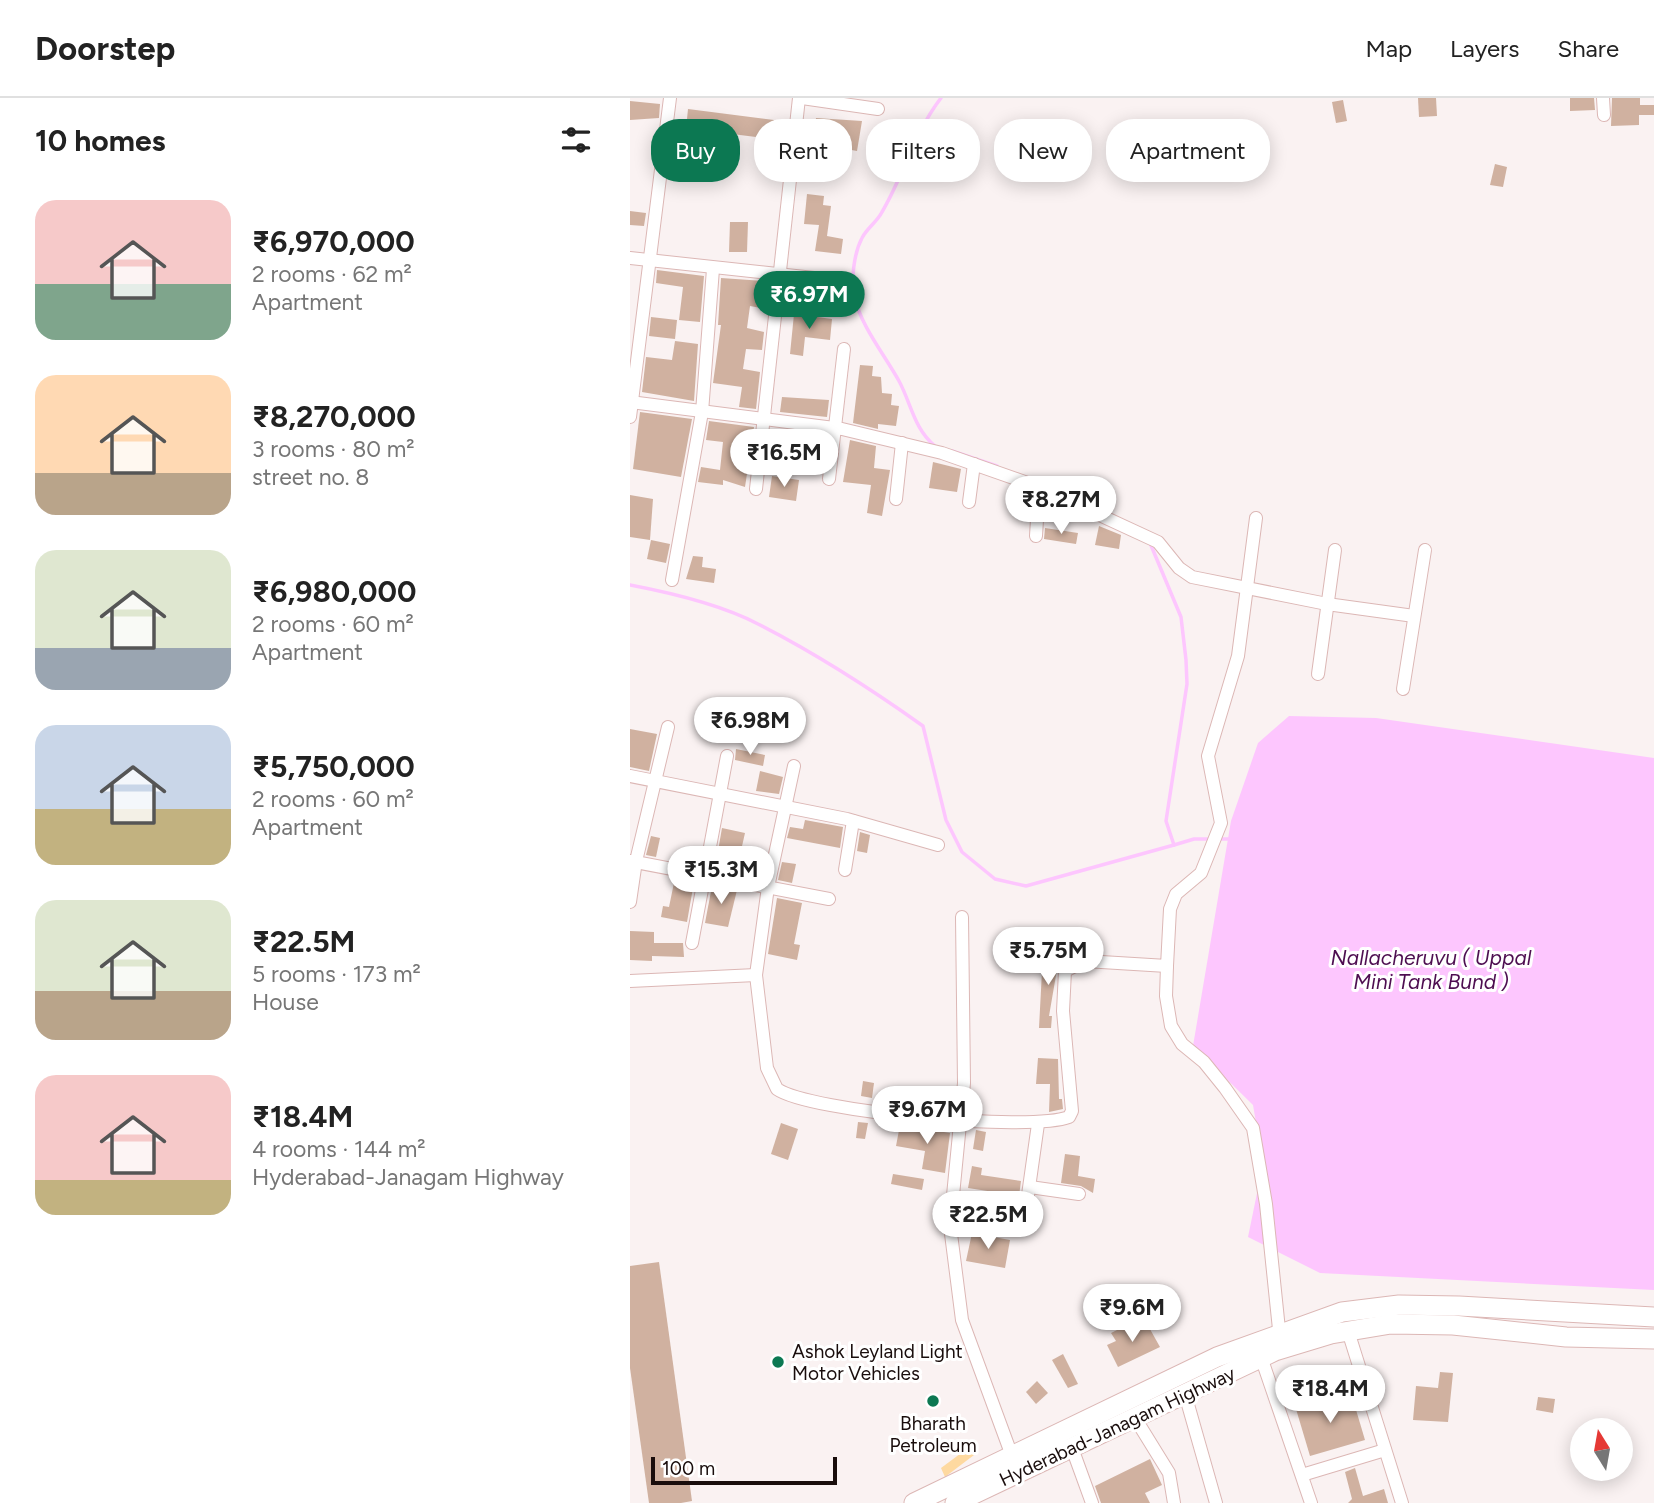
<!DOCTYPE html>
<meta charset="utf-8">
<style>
:root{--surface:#fff;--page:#f2f2f2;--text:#222;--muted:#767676;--line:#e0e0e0;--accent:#0c7852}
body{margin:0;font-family:Figtree,sans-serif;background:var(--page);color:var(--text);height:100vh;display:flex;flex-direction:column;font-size:26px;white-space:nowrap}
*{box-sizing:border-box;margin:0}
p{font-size:23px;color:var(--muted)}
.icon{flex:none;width:38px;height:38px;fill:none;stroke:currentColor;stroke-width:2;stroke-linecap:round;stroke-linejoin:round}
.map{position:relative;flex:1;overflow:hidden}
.side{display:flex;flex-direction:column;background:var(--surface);width:630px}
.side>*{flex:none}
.hud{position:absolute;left:21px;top:21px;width:665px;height:63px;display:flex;gap:14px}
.needle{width:46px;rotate:349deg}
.controls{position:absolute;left:940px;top:1320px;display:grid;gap:14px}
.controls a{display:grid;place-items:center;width:63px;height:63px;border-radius:50%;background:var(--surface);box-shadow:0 4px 18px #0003;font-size:35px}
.scale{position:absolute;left:21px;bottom:18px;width:186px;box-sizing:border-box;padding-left:7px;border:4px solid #190d0c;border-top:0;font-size:19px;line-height:24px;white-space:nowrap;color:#190d0c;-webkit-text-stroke:5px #fff;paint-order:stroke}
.price{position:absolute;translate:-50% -60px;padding:0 16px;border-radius:24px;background:#fff;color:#222;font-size:23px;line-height:46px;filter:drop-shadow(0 2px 4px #0008)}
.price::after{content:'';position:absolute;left:50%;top:42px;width:21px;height:16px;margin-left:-10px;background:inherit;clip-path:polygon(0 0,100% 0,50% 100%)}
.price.selected{background:var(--accent);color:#fff}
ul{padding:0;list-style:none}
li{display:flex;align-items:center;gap:21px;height:175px;padding:0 35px}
li span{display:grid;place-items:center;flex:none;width:196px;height:140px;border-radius:21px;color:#555}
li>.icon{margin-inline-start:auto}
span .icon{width:84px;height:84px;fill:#fffc;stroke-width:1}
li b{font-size:30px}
h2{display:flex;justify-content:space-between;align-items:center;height:84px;padding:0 35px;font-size:30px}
.chip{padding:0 24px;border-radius:28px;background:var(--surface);box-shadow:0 4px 18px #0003;font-size:24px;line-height:63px}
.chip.selected{background:var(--accent);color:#fff}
header{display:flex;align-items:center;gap:42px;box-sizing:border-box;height:98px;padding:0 35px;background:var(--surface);border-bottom:2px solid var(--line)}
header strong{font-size:33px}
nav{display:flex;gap:38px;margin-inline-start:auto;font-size:24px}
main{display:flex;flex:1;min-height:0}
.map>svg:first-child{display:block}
.green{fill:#fed9a0}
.water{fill:#fdc6fe}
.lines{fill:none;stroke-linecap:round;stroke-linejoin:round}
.stream{stroke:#fdc6fe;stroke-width:3.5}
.building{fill:#d0b1a0}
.minor-casing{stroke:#dcb7b5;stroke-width:14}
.highway-casing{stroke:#dcb7b5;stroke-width:21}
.minor{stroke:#fff;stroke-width:12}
.highway{stroke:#fff;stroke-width:19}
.poi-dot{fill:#0c7852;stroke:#fff;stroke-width:2.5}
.labels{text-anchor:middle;stroke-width:6;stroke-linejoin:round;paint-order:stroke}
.poi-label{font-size:19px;fill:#190d0c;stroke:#fff;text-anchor:start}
.street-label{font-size:19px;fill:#190d0c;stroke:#fff}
.water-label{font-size:21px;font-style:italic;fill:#4e0e51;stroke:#fff}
</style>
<header>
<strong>Doorstep</strong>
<nav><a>Map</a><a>Layers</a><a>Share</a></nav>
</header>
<main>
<section class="side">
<h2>10 homes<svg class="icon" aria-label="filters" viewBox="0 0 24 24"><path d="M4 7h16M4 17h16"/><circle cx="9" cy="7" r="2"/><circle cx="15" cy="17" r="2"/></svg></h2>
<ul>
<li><span style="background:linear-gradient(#f6c9c9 60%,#7fa58c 0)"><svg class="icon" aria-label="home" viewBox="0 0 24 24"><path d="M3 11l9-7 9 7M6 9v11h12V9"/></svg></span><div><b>₹6,970,000</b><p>2 rooms · 62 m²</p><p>Apartment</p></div></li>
<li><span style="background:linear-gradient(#ffd9b3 70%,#b9a48a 0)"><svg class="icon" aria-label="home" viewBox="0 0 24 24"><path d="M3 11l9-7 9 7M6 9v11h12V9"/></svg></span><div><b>₹8,270,000</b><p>3 rooms · 80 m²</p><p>street no. 8</p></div></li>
<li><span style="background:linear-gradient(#dfe7d0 70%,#9aa5b1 0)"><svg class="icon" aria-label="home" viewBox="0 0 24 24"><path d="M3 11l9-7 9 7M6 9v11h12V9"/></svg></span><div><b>₹6,980,000</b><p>2 rooms · 60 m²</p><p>Apartment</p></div></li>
<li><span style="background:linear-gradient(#c9d6e8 60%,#c2b280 0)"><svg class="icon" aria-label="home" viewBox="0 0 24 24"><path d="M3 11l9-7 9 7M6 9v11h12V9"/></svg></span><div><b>₹5,750,000</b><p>2 rooms · 60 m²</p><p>Apartment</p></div></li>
<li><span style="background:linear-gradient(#dfe7d0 65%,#b9a48a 0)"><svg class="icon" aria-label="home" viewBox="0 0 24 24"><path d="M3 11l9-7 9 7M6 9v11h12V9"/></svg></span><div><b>₹22.5M</b><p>5 rooms · 173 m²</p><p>House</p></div></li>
<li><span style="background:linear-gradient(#f6c9c9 75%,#c2b280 0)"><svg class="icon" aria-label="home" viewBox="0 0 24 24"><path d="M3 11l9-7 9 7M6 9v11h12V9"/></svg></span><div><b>₹18.4M</b><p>4 rooms · 144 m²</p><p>Hyderabad-Janagam Highway</p></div></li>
</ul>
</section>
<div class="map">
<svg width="1024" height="1405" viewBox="0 0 1024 1405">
<rect width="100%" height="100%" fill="#faf2f2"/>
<polygon class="green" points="338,1350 344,1357 315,1379 311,1370"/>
<polygon class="water" points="659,618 746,620 1024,660 1024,1192 690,1175 618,1139 633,1066 623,1007 563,948 601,723 628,645"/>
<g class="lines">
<g class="stream">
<path d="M305,348c-21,-17 -24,-43 -36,-65 -15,-27 -38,-55 -45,-85 -3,-17 0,-43 8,-58 5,-10 15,-16 20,-26 22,-37 32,-79 59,-114"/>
<polyline points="322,353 367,368"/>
<polyline points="520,445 551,519 556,562 557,586 536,723 544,747 564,741 580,741"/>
<path d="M0,487c42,8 90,19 128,39 57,29 113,65 165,102l23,94 16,32 33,27 31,7 148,-41"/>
<polyline points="587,741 598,741"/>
</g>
</g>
<g class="building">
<polygon points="788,0 806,0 807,18 789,19"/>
<polygon points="940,0 964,0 965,12 940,13"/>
<polygon points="982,0 1010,0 1010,7 1024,7 1024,17 1009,17 1009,27 981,28"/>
<polygon points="713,2 717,23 706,25 702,4"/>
<polygon points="0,3 30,6 29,20 0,22"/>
<polygon points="58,11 144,22 142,41 102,36 100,46 55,41"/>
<polygon points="186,20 232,23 227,53 183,45"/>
<polygon points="865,66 877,69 873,89 860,87"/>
<polygon points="177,96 194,98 193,107 201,108 197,138 213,141 211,156 185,153 189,127 174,126"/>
<polygon points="0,113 16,115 14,128 0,127"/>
<polygon points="100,124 118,124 117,154 99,154"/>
<polygon points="27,172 74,178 70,224 49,222 53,189 26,185"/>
<polygon points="91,180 135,183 131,210 120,208 117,230 134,234 132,252 116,251 113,271 130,274 126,311 109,309 112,289 83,285 91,227 88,227"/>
<polygon points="164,216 202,221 200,242 175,239 173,258 160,256"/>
<polygon points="21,219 47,222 45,241 19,238"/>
<polygon points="45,243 68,246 64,303 12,294 16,259 42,262"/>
<polygon points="230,267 243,268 242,278 251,279 252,295 262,296 261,307 269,308 266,328 248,326 248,331 223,325"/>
<polygon points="152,299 199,302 197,319 150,314"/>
<polygon points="10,314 62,321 51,379 3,371"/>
<polygon points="79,323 124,329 115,389 93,382 93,387 68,384 71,369 90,372 93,344 76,342"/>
<polygon points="220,342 246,348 244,370 260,372 252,418 237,415 241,387 213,384"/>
<polygon points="303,364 331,371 327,394 299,390"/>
<polygon points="142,378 169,382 166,403 139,399"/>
<polygon points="0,397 23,401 20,442 0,439"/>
<polygon points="469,428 491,437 489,451 465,447"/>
<polygon points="415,430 448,435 446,446 414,441"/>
<polygon points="21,442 40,446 36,465 17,461"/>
<polygon points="63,458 73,459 72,469 86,471 84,485 56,481"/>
<polygon points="0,631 27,636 19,673 0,669"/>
<polygon points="106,651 135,657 133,668 105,662"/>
<polygon points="130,673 153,679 149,696 126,693"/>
<polygon points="175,722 213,729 210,750 157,740 160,729 173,731"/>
<polygon points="92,730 115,735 110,757 88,753"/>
<polygon points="230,734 240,737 237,755 227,753"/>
<polygon points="21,738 30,740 26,759 16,757"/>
<polygon points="119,757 135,761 131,779 115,776"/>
<polygon points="152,764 166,766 162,785 148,782"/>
<polygon points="45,780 64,784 57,824 31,819 33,808 39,809"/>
<polygon points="82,788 107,792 98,829 75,825"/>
<polygon points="147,800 172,805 164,846 170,847 167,862 138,856"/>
<polygon points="0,833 24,834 24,845 53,845 54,859 22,858 22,863 0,862"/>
<polygon points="413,854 430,854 419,918 422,918 421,930 409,930"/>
<polygon points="408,960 428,961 429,1001 432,1001 433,1011 419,1014 420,986 406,986"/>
<polygon points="233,983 244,985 242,1000 231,998"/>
<polygon points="228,1024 238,1025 235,1041 226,1040"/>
<polygon points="151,1025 168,1031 158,1062 141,1056"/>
<polygon points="270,1027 320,1035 315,1075 292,1071 295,1053 266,1048"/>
<polygon points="346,1032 356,1034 353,1053 343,1051"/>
<polygon points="435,1056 450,1058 448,1078 465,1081 463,1095 451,1088 431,1085"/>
<polygon points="342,1068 352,1070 351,1077 391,1083 389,1098 338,1090"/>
<polygon points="263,1076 294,1081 292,1092 261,1086"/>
<polygon points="335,1110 348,1113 345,1128 332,1125"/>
<polygon points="342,1135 380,1142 375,1170 336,1163"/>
<polygon points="29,1164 62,1403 51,1405 19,1405 0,1270 0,1168"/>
<polygon points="516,1224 530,1249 488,1269 477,1247 486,1243 481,1235 495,1228 499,1234"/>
<polygon points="433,1256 448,1286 438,1290 422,1262"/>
<polygon points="810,1274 823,1275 818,1324 783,1322 786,1288 808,1290"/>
<polygon points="407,1283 418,1295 406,1306 396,1294"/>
<polygon points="721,1295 735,1342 680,1358 666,1311"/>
<polygon points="908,1299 925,1301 923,1315 906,1312"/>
<polygon points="520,1361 532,1387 515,1395 520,1405 471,1405 465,1388"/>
<polygon points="725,1370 733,1398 754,1391 758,1405 718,1405 722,1401 715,1374"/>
</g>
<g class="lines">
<defs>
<g id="minor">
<polyline points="172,0 248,11"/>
<polyline points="973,0 974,17"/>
<polyline points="0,160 193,181"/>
<polyline points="0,304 212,331 312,355 409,389 528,444 549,470 562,479 697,506 784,518"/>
<polyline points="0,319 40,0"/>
<polyline points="199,381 214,251"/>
<polyline points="126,391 169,0"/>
<polyline points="266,401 272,345"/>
<polyline points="339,404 344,366"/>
<polyline points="406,438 409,389"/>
<polyline points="42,482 72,314 83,171"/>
<polyline points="688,576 705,452"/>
<polyline points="773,591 795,452"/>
<path d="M164,668l-26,121 -12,88 11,93 10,21c33,23 253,43 292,28l3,-6 -9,-100 2,-40 20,-10 82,5 3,-57 6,-15 25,-21 20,-50 -13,-67 30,-100 18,-138"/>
<polyline points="0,678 217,721 308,747"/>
<polyline points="0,763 199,801"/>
<polyline points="215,772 223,723"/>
<polyline points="0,804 6,763 38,629"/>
<polyline points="332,819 334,985 320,1128 332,1222 382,1358"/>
<polyline points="62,845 97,658"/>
<polyline points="537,868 536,898 541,928 552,946 574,964 595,990 623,1030 636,1106 650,1241"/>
<polyline points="0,883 126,877"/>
<polyline points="400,1089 449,1096"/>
<polyline points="397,1104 408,1026"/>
<polyline points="718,1233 772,1405"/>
<polyline points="631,1259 681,1405"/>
<polyline points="555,1296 586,1405"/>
<polyline points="505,1320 539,1375 544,1405"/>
<polyline points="442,1350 462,1405"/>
<polyline points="672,1377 755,1352"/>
</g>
<g id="highway">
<polyline points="284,1405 587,1259 712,1214 769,1207 829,1208 1024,1219"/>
<polyline points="325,1405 645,1253 701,1236 761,1226 823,1227 936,1239 1024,1241"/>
</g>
</defs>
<use href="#minor" class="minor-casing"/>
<use href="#highway" class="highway-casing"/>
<use href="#minor" class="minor"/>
<use href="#highway" class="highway"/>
</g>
<g class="poi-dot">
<circle cx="148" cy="1264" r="7"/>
<circle cx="303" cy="1303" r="7"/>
</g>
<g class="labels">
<g class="poi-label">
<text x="162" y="1260">Ashok Leyland Light<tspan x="162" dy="22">Motor Vehicles</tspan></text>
<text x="303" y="1332" text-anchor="middle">Bharath<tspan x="303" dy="22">Petroleum</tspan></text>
</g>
<g class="street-label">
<text transform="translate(487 1328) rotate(-25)" y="7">Hyderabad-Janagam Highway</text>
</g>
<g class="water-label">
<text x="801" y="867">Nallacheruvu ( Uppal<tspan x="801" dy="24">Mini Tank Bund )</tspan></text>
</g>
</g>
</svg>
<div class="controls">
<a><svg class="needle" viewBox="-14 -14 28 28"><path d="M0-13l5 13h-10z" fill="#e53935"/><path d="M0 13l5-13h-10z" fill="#767676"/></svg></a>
</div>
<div class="scale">100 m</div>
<b class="price selected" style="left:179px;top:233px">₹6.97M</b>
<b class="price" style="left:154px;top:391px">₹16.5M</b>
<b class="price" style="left:431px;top:438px">₹8.27M</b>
<b class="price" style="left:120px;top:659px">₹6.98M</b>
<b class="price" style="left:91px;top:808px">₹15.3M</b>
<b class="price" style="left:418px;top:889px">₹5.75M</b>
<b class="price" style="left:297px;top:1048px">₹9.67M</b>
<b class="price" style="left:358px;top:1153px">₹22.5M</b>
<b class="price" style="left:502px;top:1246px">₹9.6M</b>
<b class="price" style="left:700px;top:1327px">₹18.4M</b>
<div class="hud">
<a class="chip selected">Buy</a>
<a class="chip">Rent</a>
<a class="chip">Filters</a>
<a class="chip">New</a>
<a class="chip">Apartment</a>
</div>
</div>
</main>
